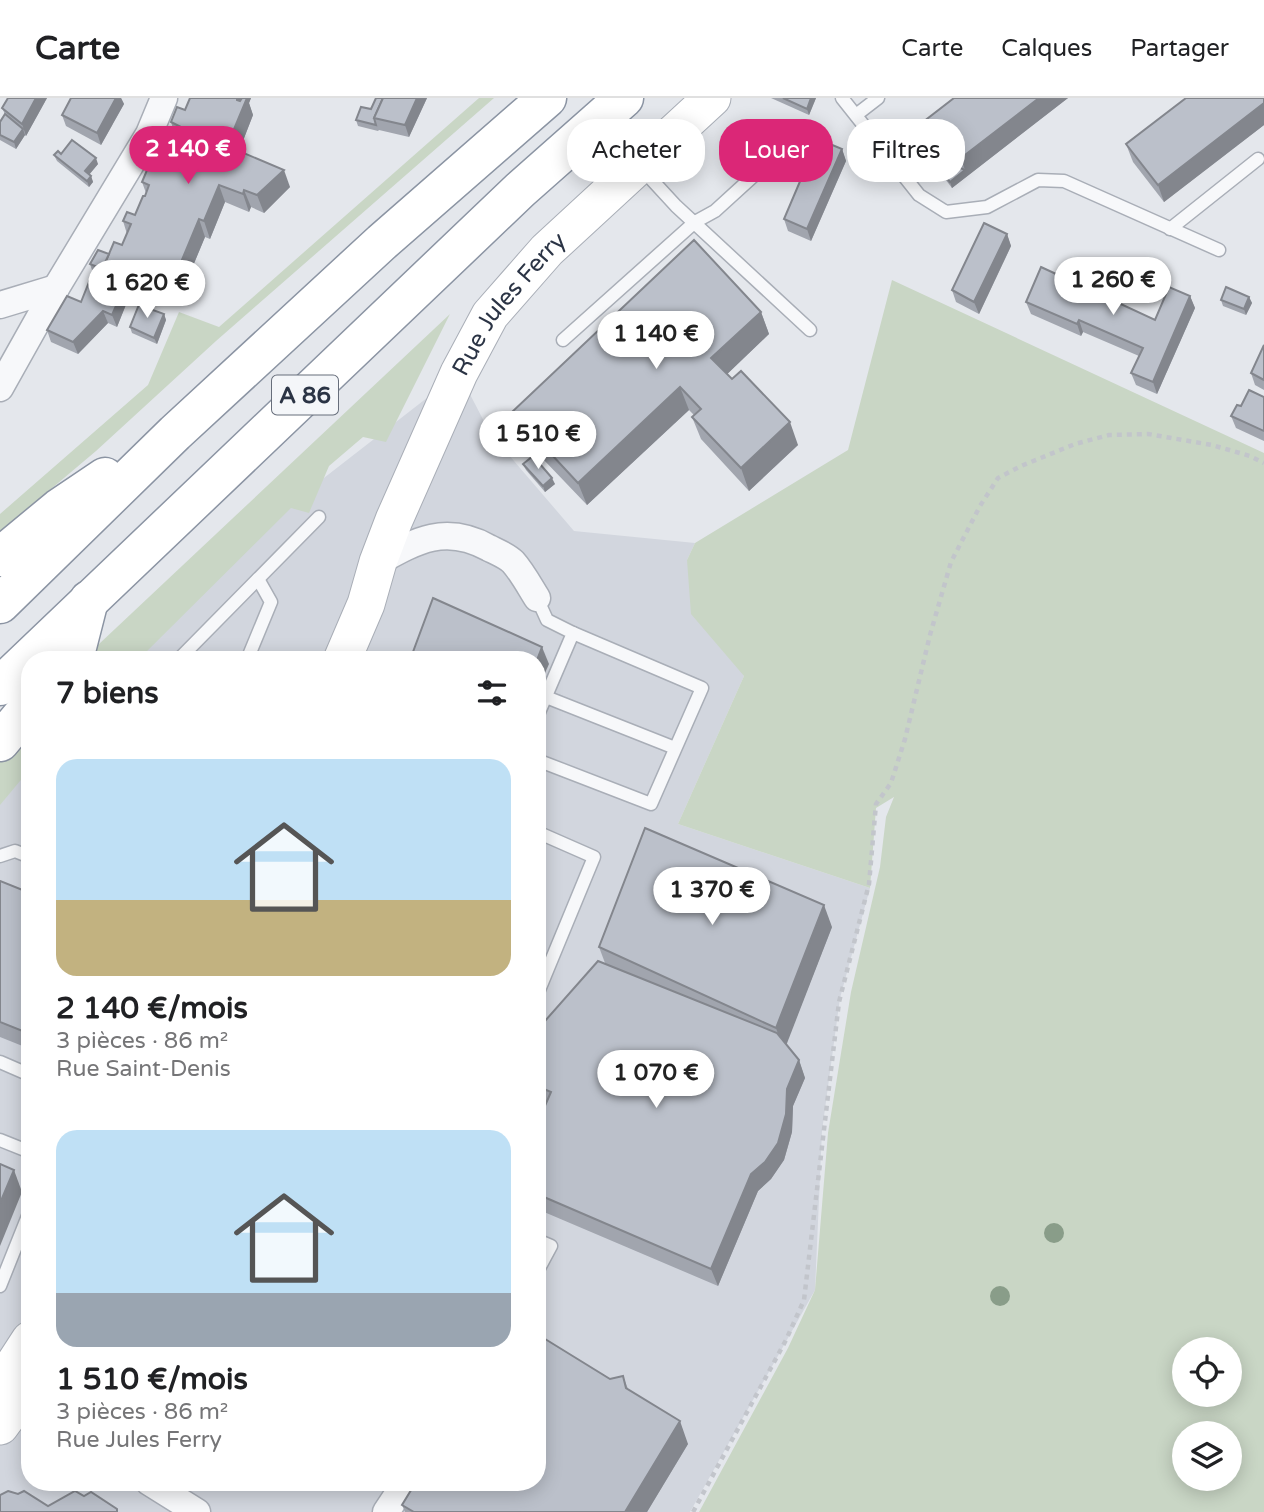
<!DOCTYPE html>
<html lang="fr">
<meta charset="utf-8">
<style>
:root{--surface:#fff;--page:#f6f6f6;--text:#202124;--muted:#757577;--line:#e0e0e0;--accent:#db2777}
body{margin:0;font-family:"Varela Round",sans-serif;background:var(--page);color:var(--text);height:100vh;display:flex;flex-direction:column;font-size:26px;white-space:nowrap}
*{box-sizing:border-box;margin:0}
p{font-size:23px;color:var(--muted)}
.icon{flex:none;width:38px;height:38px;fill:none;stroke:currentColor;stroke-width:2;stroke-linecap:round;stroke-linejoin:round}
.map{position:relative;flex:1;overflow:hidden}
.panel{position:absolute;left:21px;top:553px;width:525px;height:840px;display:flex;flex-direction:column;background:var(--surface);border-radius:28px;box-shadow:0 4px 18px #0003}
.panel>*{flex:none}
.guide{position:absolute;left:567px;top:21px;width:592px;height:63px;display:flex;gap:14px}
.fabs{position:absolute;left:1172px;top:1239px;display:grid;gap:14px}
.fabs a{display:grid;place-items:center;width:70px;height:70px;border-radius:50%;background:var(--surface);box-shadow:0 4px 18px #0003;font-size:35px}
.price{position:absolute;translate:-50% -60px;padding:0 16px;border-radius:24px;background:#fff;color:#222;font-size:23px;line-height:46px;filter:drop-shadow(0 2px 4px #0008)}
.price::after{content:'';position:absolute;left:50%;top:42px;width:21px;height:16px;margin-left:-10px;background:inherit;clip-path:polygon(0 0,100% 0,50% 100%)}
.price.selected{background:var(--accent);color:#fff}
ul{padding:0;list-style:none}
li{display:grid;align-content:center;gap:14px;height:371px;padding:0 35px}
li span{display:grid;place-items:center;height:217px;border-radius:21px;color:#555}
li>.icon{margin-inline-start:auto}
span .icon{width:126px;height:126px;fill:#fffc;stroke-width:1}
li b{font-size:30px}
h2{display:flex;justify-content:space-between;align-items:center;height:84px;padding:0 35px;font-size:30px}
.chip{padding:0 24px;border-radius:28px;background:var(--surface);box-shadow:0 4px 18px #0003;font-size:24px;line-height:63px}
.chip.selected{background:var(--accent);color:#fff}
header{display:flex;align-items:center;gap:42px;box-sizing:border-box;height:98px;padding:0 35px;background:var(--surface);border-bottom:2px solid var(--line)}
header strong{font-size:33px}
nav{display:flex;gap:38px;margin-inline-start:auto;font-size:24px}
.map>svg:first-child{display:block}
.built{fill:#d2d6de}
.green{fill:#c9d6c5;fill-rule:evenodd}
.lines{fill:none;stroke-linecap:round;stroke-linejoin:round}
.lane-casing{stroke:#a9aeb7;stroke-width:15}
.street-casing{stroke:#a9aeb7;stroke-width:29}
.secondary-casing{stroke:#a9aeb7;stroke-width:39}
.highway-casing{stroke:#8b94a3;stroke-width:41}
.path{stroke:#c2c5cb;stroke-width:4.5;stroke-dasharray:5 5;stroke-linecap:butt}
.lane{stroke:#f7f8fa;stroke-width:12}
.street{stroke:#f7f8fa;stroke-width:26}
.secondary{stroke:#fff;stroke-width:37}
.highway{stroke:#fff;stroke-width:38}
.tree{fill:#899d89}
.wall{fill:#a1a5ae}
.shaded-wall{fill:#83868d}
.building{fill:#bbc0ca;stroke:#83868d;stroke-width:2}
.labels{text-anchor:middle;stroke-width:6;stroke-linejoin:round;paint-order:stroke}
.shield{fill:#f4f6f9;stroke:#676e7b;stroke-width:2}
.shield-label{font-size:23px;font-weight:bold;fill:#2b3445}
.street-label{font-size:24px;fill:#2b3445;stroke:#f4f6f9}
</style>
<header>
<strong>Carte</strong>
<nav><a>Carte</a><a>Calques</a><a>Partager</a></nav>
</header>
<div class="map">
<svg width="1264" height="1414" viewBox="0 0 1264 1414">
<rect width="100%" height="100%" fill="#e4e7ec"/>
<polygon class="built" points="459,275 490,335 574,433 695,445 687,462 744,578 678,726 870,790 840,900 822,1033 815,1192 690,1414 0,1414 0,689 30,654 30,1384 537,1384 537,562 124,562 257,432"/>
<g class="green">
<polygon points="479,0 494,0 216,243 96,353 0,434 0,416 148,287 179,214 219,229"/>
<path d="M892,182l372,173v1059h-565l89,-164 27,-58 13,-157 23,-141 29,-125 6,-50 8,-20 -18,11 -6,80 -192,-64 66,-148 -53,-62 -4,-54 8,-17 153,-93zM1185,1251h45v46h-45zM1185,1335h45v46h-45z"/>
<polygon points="450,216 386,344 363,339 329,368 309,415 291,410 138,562 82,562"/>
<polygon points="30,623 30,671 0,707 0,661"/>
</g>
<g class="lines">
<defs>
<g id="lane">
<polyline points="842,0 919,97 946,114 987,109 1038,82 1064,83 1219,152"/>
<polyline points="856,17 878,0"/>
<polyline points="641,70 676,108 810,232"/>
<polyline points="1170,131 1258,61"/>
<polyline points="563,242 695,124 715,113 784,50"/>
<polyline points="178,562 319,419"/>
<polyline points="247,562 271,504 258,481"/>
<polyline points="546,599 675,650"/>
<polyline points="537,619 573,535 547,522 537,500"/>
<polyline points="537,662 651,706 702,590 573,535"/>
<polyline points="537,734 594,759 537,897"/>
<polyline points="0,758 15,753 30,759"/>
<polyline points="0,964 30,977"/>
<polyline points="0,1042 30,1054"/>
<polyline points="537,1142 551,1148 537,1174"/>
<polyline points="0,1188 30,1113"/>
</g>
<g id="street">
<polyline points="0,207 56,190"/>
<polyline points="0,290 56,190 149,36 164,0"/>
<path d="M378,464c39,-22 68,-38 111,-14 8,4 18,8 24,14 9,10 17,25 24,36"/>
<polyline points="149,1384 197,1414"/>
<polyline points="386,1414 406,1384"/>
</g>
<g id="secondary">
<path id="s1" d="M342,562l24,-56 12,-42 16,-42 65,-147 31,-58 57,-65 165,-152"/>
<polyline points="0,1288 30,1242"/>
<polyline points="0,1328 30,1287"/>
</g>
<g id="highway">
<polyline points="0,459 59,410 105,379"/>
<polyline points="0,506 175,335 382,144 547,0"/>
<polyline points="68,562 76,553 89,502"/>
<polyline points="0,588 520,92 624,0"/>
<polyline points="0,644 30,608"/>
</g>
</defs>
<use href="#lane" class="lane-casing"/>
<use href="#street" class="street-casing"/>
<use href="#secondary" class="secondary-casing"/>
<use href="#highway" class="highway-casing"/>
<polyline class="path" points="693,1414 786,1242 804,1202 839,904 869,786 876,706 891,685 905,641 930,537 951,464 980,408 998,380 1021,368 1075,346 1109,337 1148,336 1212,347 1250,358 1264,365"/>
<use href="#lane" class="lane"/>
<use href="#street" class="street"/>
<use href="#secondary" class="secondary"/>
<use href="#highway" class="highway"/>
</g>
<g class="tree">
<circle cx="1054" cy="1135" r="10"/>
<circle cx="1000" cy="1198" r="10"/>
</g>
<g class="wall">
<polygon points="8,0 47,0 26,38 25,37 16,51 0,42 0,24 5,16 2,10"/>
<polygon points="71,0 121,0 124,6 101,47 66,28 62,17"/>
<polygon points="190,0 251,0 249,5 253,17 239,53 290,89 264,115 251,109 249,114 225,104 210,141 205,139 185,187 173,181 164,202 112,180 108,169 104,177 92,172 90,166 122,147 127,136 123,123 135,117 146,95 142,84 171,52 176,40 171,24 185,12"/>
<polygon points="427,0 409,39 379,32 378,33 358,28 356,22 371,11"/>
<polygon points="771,0 816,0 809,17"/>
<polygon points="954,0 1068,0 952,90 920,48 914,31"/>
<polygon points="1264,0 1264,27 1164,104 1133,64 1126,46"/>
<polygon points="842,51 846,63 811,143 788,133 784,121"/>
<polygon points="61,56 98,66 89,77 91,78 93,84 89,89 57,63 54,57"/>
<polygon points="1007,136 1011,148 979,216 956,204 952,192"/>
<polygon points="123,192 127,204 117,229 108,225 78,256 51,244 47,232 81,204"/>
<polygon points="1190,198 1195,210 1157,296 1136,287 1131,275 1139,258 1083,234 1081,238 1031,216 1026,204 1155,222"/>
<polygon points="1249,199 1252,205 1246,217 1223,208 1221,202"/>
<polygon points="153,212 164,216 166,222 157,246 132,235 130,229"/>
<polygon points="761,214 769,236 727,276 798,347 749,393 701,341 692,319 694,317 689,312 587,407 520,337 512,314"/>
<polygon points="1264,247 1264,292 1255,287 1251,275"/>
<polygon points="1264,299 1264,343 1236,330 1231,318 1241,308"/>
<polygon points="523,366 555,386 545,394 526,372"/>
<polygon points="0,783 30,795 30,951 0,939"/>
<polygon points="832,829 786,946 799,962 805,980 793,1008 792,1034 784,1062 771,1081 758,1093 718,1188 537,1111 537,1026 546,1006 537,1003 537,932 605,865 599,849"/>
<polygon points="623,1278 628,1291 688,1346 647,1414 405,1414 402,1407 610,1281"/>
</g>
<g class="shaded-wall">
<polygon points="36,0 47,0 26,38 22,26"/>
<polygon points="116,0 121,0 124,6 101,47 97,35"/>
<polygon points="237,0 251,0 249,5 253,17 234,66 227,48"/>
<polygon points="417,0 427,0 409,39 405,27"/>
<polygon points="811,0 816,0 809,17 807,11"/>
<polygon points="1039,0 1068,0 952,90 950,84 965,72 961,60"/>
<polygon points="1264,5 1264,27 1164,104 1158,87"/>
<polygon points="23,31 25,37 16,51 14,44"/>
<polygon points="842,51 846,63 811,143 807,131"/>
<polygon points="96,60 98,66 87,79 85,73"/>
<polygon points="284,72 290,89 264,115 257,97"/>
<polygon points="91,78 93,84 89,89 87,83"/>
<polygon points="219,87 225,104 210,141 204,123"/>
<polygon points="244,92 251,109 249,114 243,96"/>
<polygon points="199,121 205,139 185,187 179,169"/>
<polygon points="1007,136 1011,148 979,216 974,204"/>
<polygon points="106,163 108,169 104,177 102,171"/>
<polygon points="166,164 173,181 164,202 158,184"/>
<polygon points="123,192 127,204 117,229 112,217"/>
<polygon points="1190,198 1195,210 1157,296 1153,284"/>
<polygon points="1249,199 1252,205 1246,217 1244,211"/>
<polygon points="103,213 108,225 78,256 73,244"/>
<polygon points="761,214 769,236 720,283 711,260"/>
<polygon points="164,216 166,222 157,246 154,240"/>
<polygon points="1079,222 1083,234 1081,238 1077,226"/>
<polygon points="680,289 689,312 587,407 578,385"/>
<polygon points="790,324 798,347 749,393 741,370"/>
<polygon points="552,380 555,386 545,394 543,388"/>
<polygon points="542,549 549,566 537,593 537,562"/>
<polygon points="824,807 832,829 784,953 776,930"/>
<polygon points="799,962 805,980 793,1008 792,1034 784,1062 771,1081 758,1093 718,1188 711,1171"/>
<polygon points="14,1072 22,1094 0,1148 0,1105"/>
<polygon points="680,1323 688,1346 647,1414 625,1414"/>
</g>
<g class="building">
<polygon points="8,0 36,0 22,26 2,10"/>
<polygon points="71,0 116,0 97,35 62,17"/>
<polygon points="190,0 237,0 237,2 240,3 242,0 247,0 227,48 284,72 257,97 244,92 243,96 219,87 204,123 199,121 179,169 166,164 158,184 106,163 114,144 122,147 131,126 123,123 127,114 135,117 143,98 145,98 149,87 142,84 158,46 171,52 181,29 171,24 177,9 185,12"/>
<polygon points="376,0 383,0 374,20 376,27 356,22 361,9 371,11"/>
<polygon points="383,0 417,0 405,27 374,20"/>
<polygon points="783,0 811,0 807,11"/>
<polygon points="954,0 1039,0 961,60 925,45 914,31"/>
<polygon points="1186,0 1264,0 1264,5 1158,87 1126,46"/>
<polygon points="5,16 23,31 14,44 0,37 0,24"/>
<polygon points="818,41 842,51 807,131 784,121"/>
<polygon points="72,42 96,60 85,73 91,78 87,83 54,57 58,53 61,56"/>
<polygon points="930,57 965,72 950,84"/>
<polygon points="984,125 1007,136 974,204 952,192"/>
<polygon points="694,142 761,214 711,260 732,281 741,273 790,324 741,370 692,319 701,311 680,289 578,385 512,314"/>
<polygon points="98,152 109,156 102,171 90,166"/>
<polygon points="1041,169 1155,222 1169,189 1190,198 1153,284 1131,275 1143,250 1079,222 1077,226 1026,204"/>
<polygon points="91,179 123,192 112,217 103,213 73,244 47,232 67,198 81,204"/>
<polygon points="1226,189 1249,199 1244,211 1221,202"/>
<polygon points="140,204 151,209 150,211 164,216 154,240 130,229"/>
<polygon points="1264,247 1264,282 1251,275"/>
<polygon points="1249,292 1264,299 1264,333 1231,318 1237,307 1241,308"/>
<polygon points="533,358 552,380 543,388 523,366"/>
<polygon points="433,500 542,549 537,562 410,562"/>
<polygon points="645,730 824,807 776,930 599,849"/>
<polygon points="0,783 30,795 30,936 0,924"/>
<polygon points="598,863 777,935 799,962 787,991 786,1016 778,1045 765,1064 751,1076 711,1171 537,1096 537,1026 551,994 537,988 537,932"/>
<polygon points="0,1066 14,1072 0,1105"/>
<polygon points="537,1236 610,1281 623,1278 626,1290 680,1323 625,1414 414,1414 402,1407 416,1384 537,1384"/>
<polygon points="8,1393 18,1396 24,1393 48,1408 75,1393 84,1398 91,1394 117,1411 117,1414 0,1414 0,1397"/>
</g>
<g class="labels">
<rect class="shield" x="272" y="277.5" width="66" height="39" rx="5"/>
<g class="shield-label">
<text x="305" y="305">A 86</text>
</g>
<g class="street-label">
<text dy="8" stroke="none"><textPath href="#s1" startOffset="396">Rue Jules Ferry</textPath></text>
</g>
</g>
</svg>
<div class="fabs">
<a><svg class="icon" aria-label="locate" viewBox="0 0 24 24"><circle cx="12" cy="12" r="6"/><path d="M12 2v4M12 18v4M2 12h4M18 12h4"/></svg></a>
<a><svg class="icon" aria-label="layers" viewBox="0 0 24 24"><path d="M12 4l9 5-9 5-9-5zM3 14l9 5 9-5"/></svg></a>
</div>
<b class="price selected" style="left:188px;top:88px">2 140 €</b>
<b class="price" style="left:1113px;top:219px">1 260 €</b>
<b class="price" style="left:147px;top:222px">1 620 €</b>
<b class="price" style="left:656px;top:273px">1 140 €</b>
<b class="price" style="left:538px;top:373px">1 510 €</b>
<b class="price" style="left:712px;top:829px">1 370 €</b>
<b class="price" style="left:656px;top:1012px">1 070 €</b>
<div class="guide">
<a class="chip">Acheter</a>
<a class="chip selected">Louer</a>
<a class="chip">Filtres</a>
</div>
<section class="panel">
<h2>7 biens<svg class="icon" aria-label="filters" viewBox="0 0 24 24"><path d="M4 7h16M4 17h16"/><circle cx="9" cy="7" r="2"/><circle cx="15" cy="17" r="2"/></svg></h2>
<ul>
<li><span style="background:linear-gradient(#bfe0f5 65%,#c2b280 0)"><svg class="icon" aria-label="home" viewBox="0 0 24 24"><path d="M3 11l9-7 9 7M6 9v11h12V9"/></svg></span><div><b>2 140 €/mois</b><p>3 pièces · 86 m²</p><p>Rue Saint-Denis</p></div></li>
<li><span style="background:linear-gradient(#bfe0f5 75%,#9aa5b1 0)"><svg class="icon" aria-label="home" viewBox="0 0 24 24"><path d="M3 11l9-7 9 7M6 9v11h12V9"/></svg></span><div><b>1 510 €/mois</b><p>3 pièces · 86 m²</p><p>Rue Jules Ferry</p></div></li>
</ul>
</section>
</div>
